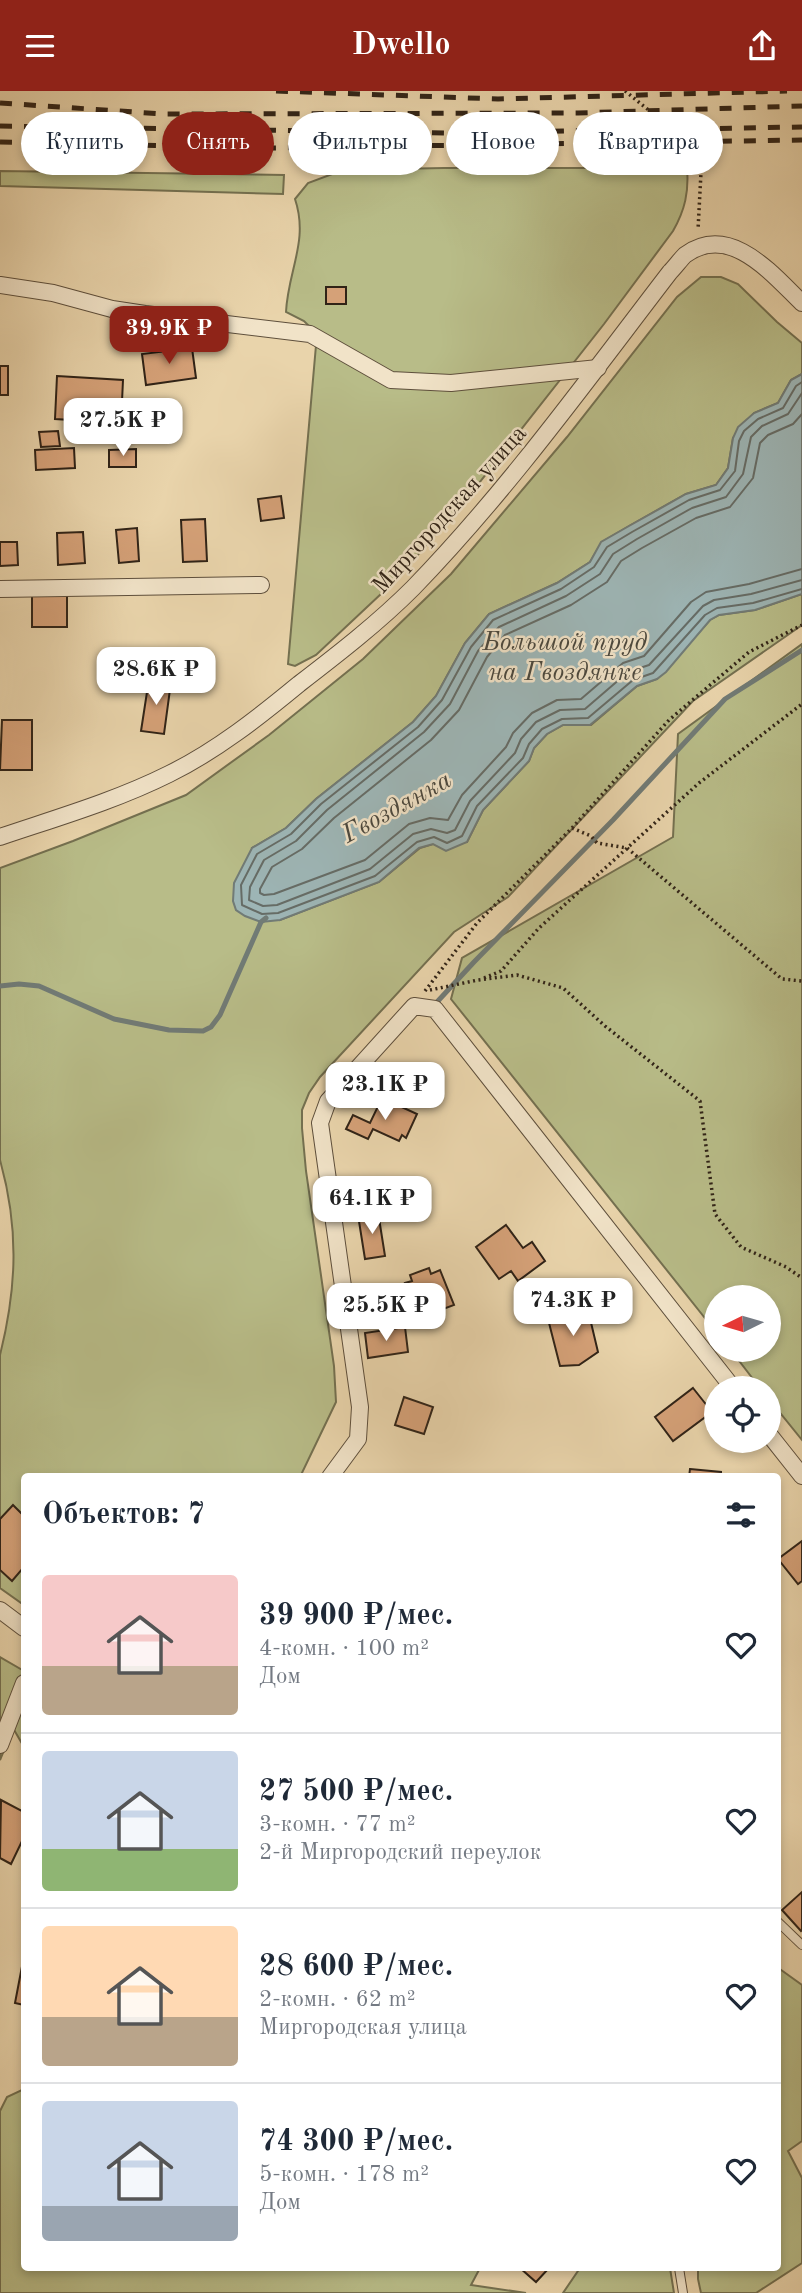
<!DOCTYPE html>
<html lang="ru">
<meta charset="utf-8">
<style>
:root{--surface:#fff;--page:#f2f2f3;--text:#1f2937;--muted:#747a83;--line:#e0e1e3;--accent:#8f2418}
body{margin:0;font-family:"Old Standard TT",serif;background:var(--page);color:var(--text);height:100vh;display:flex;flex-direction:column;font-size:26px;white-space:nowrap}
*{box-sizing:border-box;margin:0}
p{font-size:23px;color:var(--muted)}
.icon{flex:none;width:38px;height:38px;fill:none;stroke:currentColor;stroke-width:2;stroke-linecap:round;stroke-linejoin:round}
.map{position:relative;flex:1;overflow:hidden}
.side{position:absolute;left:21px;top:1382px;width:760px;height:798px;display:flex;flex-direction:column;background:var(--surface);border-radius:7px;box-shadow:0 4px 10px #0003}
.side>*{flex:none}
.hud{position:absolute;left:21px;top:21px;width:761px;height:63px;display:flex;gap:14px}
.needle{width:46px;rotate:265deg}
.buttons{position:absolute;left:704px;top:1194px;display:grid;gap:14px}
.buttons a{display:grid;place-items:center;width:77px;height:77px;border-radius:50%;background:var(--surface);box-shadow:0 4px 10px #0003;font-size:35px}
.price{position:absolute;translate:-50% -60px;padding:0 16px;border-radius:14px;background:#fff;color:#222;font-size:23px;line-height:46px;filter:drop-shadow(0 2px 4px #0008)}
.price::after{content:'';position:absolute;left:50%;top:42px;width:21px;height:16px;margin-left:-10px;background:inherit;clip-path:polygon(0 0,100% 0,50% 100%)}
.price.active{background:var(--accent);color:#fff}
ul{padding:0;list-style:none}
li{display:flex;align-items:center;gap:21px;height:175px;padding:0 21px}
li+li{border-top:2px solid var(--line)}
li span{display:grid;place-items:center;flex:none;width:196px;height:140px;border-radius:7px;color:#555}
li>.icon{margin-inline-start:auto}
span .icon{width:84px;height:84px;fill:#fffc;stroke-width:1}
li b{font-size:30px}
h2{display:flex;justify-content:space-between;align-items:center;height:84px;padding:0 21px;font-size:30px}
.chip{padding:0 24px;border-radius:32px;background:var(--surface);box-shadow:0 4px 10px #0003;font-size:24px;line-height:63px}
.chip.active{background:var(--accent);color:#fff}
header{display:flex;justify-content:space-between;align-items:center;height:91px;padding:0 21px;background:var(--accent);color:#fff;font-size:32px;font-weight:600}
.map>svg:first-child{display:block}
.green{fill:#b8bc88;stroke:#747050;stroke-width:2}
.water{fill:#9db5b5;stroke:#717b76;stroke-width:2}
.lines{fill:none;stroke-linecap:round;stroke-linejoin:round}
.shore{stroke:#666c66;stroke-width:2}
.stream{stroke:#717b76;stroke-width:5}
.building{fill:#d5a178;stroke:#302317;stroke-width:2}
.lane-casing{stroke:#5e4f3c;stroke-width:10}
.street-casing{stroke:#5e4f3c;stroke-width:18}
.path{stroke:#302317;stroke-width:3.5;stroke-dasharray:2 3.5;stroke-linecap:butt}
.lane{stroke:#f1e3c8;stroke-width:8}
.street{stroke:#f1e3c8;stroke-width:16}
.rail{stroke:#302317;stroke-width:5;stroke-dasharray:12 12;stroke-linecap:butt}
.labels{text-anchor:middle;stroke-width:5;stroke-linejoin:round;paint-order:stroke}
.street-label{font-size:24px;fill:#302317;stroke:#f1e3c8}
.water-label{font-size:26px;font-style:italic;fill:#4b483e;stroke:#f1e3c8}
</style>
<header><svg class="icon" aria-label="menu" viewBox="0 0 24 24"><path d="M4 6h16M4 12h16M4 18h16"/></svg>Dwello<svg class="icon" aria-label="share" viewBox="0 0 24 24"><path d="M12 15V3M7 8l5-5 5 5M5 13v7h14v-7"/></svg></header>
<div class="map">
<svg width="802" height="2202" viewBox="0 0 802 2202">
<rect width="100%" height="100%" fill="#e9d4ab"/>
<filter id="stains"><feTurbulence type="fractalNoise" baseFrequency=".00286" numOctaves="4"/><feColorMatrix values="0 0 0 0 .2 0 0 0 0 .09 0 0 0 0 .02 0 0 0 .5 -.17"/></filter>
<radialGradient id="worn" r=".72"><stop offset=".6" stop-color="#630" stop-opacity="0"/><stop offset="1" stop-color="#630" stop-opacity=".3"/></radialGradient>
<g class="green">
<path d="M444,77h243c2,24 -2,42 -14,63l-69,93 -125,159 -80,94 -83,78 -21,11 -7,-2 29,-330 -13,-13 -18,-9c2,-42 23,-71 9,-113l13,-16 35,-13z"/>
<polygon points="0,80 284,84 283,103 0,95"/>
<path d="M701,186h20l17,7 39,38 25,21v31l-11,6 -13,23 -24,10 -21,25 -5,30 -12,17 -30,9 -57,32 -27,16 -12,20 -33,21 -68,31 -24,29 -29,53 -23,26 -97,77 -30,29 -34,20 28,72 99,-38 41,-34 13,-4 34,-2 16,-32 46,-49 5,-13 13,-14 16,-9h28l46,-39 20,-7 53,-59 9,-5 36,-5 47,-16v31l-109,76 -185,196 -54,35 -134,145 -11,16 -7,17v18l4,43 28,195 2,36 -36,75h-276v128l-24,-17v-233c17,-68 19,-127 0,-195v-292l73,-27 113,-46 83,-60 94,-76 88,-85 116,-137 110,-140z"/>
<polygon points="802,553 802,1349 768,1307 768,1297 760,1297 730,1258 768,1258 768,1206 716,1206 716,1241 451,908 462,867 673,746 678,643"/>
<polygon points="0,1566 24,1580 24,1656 13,1637 0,1669"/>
<polygon points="777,1876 802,1894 802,2050 788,2060 802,2087 802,2172 756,2202 701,2202 698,2188 698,2177 777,2177"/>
<polygon points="24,1998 24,2177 480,2177 471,2194 526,2202 0,2202 0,2020 7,2006"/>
<polygon points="580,2177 670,2177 674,2202 563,2202"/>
</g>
<polygon class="water" points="802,283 802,503 755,519 719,524 710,529 666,581 657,588 637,595 590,634 563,634 547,643 534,657 529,670 483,719 467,751 446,760 433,753 419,757 379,791 280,829 261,831 245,825 236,819 233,810 234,792 252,757 286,737 316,708 413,631 436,605 465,552 489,523 557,492 590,471 601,451 629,435 686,403 716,394 728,377 733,347 738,336 754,322 778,312 791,289"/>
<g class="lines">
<g class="shore">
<polyline points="802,291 796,295 783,317 758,328 744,340 739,350 735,380 720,399 689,409 632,441 607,456 594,476 561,498 493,529 471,556 442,609 418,636 321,713 291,743 257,763 241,794 242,814 262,823 278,822 375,785 417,751 434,746 447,752 462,745 477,715 523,667 529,653 542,638 562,628 588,627 633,589 653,582 705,524 717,517 753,512 802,498"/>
<polyline points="802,302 788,323 762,335 751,346 743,383 726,406 692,417 637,448 613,463 600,483 566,505 499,536 478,560 450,613 424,641 327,719 296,750 264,769 250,796 249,809 263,815 277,814 370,778 413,743 431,738 447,742 455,739 470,710 515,662 521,648 536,631 560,619 585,618 628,581 649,574 703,515 714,509 751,503 802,489"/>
<polyline points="802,323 793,333 768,344 760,352 753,387 730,416 696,427 642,457 621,470 607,491 571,514 505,544 487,566 459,619 431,649 334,727 302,758 272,776 260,798 260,802 264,804 274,803 365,769 409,733 430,727 448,729 462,704 506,656 513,642 532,622 557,609 581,608 623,572 644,565 691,511 706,501 749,493 802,478"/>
</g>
<g class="stream">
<polyline points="0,895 19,893 39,895 114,928 169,939 203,940 211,936 220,924 261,831 266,827"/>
<polyline points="437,911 474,871 613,729 725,608 802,559"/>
</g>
</g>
<g class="building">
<rect x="326" y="196" width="20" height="17"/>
<polygon points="192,257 196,287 146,294 142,263"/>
<rect x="0" y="275" width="8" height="29"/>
<polygon points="57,285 123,289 121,332 55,328"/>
<polygon points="58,340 60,355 41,356 39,341"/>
<polygon points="74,357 75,377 36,379 35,359"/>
<polygon points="136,358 136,376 109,376 109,359"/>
<polygon points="281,405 284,427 261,430 258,408"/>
<polygon points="205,428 207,470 183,471 181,429"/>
<polygon points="137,437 139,470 119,472 116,439"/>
<polygon points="83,441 85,472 58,474 57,442"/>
<polygon points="0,451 17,451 18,474 0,475"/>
<polygon points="67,504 67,536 32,536 32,505"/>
<polygon points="149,588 171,591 164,643 141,640"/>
<polygon points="2,629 32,629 32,679 0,679"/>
<polygon points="382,1007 417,1023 406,1047 402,1044 399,1050 373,1038 368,1048 346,1038 353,1024 370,1032"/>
<polygon points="378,1121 385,1165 365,1168 358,1124"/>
<polygon points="506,1134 523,1157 532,1151 545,1170 518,1190 511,1180 499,1188 476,1156"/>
<polygon points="429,1177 431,1183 440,1179 454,1214 419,1227 405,1192 412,1190 410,1184"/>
<polygon points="588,1219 598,1261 579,1274 560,1275 548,1228"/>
<polygon points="405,1236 408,1261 368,1267 365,1242"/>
<polygon points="693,1297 712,1321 673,1350 655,1326"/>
<polygon points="404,1306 433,1316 424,1343 395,1334"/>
<polygon points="690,1378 721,1381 721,1386 689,1386"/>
<polygon points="13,1414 24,1425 24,1476 12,1490 0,1479 0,1428"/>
<polygon points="802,1450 802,1490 798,1493 778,1468"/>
<polygon points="1,1709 24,1721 24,1746 11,1773 0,1767"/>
<polygon points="802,1801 802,1839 801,1840 782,1819"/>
<polygon points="24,1865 24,1914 15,1912"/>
<polygon points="520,2177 549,2177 536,2191"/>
</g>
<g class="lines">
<defs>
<g id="lane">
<polyline points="777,1830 802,1854"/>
<polyline points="679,2177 683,2202"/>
</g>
<g id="street">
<polyline points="0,194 53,202 112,218 145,223 310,243 391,289 451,292 598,277"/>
<polyline points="0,498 261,494"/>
<path d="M0,746c56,-19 115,-36 169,-63 47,-23 90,-57 130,-90 39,-30 79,-61 114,-96 95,-98 174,-208 257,-316 5,-5 10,-12 15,-17 45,-33 87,19 117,48"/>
<polyline points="768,1342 802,1385"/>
<polyline points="330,1386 358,1348 360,1316 320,1032 328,1010 414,915 435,918 733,1297"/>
<polyline points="0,1519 24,1537"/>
<polyline points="0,1654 24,1592"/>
</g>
</defs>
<use href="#lane" class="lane-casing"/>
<use href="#street" class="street-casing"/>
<g class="path">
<polyline points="625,0 702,62 698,139"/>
<polyline points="572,737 591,745 597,752 627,757 782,888 802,890"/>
<polyline points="484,887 501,880 539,837 699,692 802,613"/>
<polyline points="430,899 478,889 517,884 563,897 605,935 700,1010 715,1123 741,1156 786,1176 802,1187"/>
<polyline points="425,900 477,832 572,737 669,629 749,561 802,534"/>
</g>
<use href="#lane" class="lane"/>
<use href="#street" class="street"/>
<g class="rail">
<polyline points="276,0 498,8 787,0"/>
<polyline points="0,12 164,23 578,22 802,15"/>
<polyline points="0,35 446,42 802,36"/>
<polyline points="0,51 272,57 802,49"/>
</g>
</g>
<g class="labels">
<g class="street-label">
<text transform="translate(449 418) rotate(-48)" y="8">Миргородская улица</text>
</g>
<g class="water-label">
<text x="565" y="559">Большой пруд<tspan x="565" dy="30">на Гвоздянке</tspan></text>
<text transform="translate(396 715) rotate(-29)" y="9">Гвоздянка</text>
</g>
</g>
<rect width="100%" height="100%" filter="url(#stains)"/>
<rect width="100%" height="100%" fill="url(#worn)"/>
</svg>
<div class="buttons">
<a><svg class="needle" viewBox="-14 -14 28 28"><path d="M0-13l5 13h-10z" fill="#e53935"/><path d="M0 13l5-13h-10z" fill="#747a83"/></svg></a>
<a><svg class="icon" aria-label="locate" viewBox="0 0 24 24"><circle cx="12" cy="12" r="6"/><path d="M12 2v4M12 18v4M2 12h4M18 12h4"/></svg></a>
</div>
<b class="price active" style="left:169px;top:275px">39.9K ₽</b>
<b class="price" style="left:123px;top:367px">27.5K ₽</b>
<b class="price" style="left:156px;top:616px">28.6K ₽</b>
<b class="price" style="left:385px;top:1031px">23.1K ₽</b>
<b class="price" style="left:372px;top:1145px">64.1K ₽</b>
<b class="price" style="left:573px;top:1247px">74.3K ₽</b>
<b class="price" style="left:386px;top:1252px">25.5K ₽</b>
<div class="hud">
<a class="chip">Купить</a>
<a class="chip active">Снять</a>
<a class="chip">Фильтры</a>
<a class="chip">Новое</a>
<a class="chip">Квартира</a>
</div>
<section class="side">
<h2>Объектов: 7<svg class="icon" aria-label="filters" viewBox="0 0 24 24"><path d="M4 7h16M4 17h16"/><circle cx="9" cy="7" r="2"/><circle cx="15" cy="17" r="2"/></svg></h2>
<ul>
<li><span style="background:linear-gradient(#f6c9c9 65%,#b9a48a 0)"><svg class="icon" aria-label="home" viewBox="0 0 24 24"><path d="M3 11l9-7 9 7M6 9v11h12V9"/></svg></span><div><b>39 900 ₽/мес.</b><p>4-комн. · 100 m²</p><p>Дом</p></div><svg class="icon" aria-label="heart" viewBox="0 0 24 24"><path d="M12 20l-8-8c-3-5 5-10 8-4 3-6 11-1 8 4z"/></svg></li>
<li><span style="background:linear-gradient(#c9d6e8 70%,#8fb573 0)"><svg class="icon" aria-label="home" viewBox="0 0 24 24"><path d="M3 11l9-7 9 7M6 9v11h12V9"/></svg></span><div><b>27 500 ₽/мес.</b><p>3-комн. · 77 m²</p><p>2-й Миргородский переулок</p></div><svg class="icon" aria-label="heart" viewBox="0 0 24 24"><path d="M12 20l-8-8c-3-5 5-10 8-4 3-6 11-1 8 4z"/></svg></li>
<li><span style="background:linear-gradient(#ffd9b3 65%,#b9a48a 0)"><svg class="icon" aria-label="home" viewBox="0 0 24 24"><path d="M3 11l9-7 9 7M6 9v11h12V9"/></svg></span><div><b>28 600 ₽/мес.</b><p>2-комн. · 62 m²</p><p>Миргородская улица</p></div><svg class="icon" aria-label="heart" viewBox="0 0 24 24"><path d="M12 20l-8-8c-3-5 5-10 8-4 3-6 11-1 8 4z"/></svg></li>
<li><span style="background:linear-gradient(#c9d6e8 75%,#9aa5b1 0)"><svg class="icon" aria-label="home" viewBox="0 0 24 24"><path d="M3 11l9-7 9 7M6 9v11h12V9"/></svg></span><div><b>74 300 ₽/мес.</b><p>5-комн. · 178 m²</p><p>Дом</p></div><svg class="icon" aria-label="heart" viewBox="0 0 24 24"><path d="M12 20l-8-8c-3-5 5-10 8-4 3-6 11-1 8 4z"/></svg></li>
</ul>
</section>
</div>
